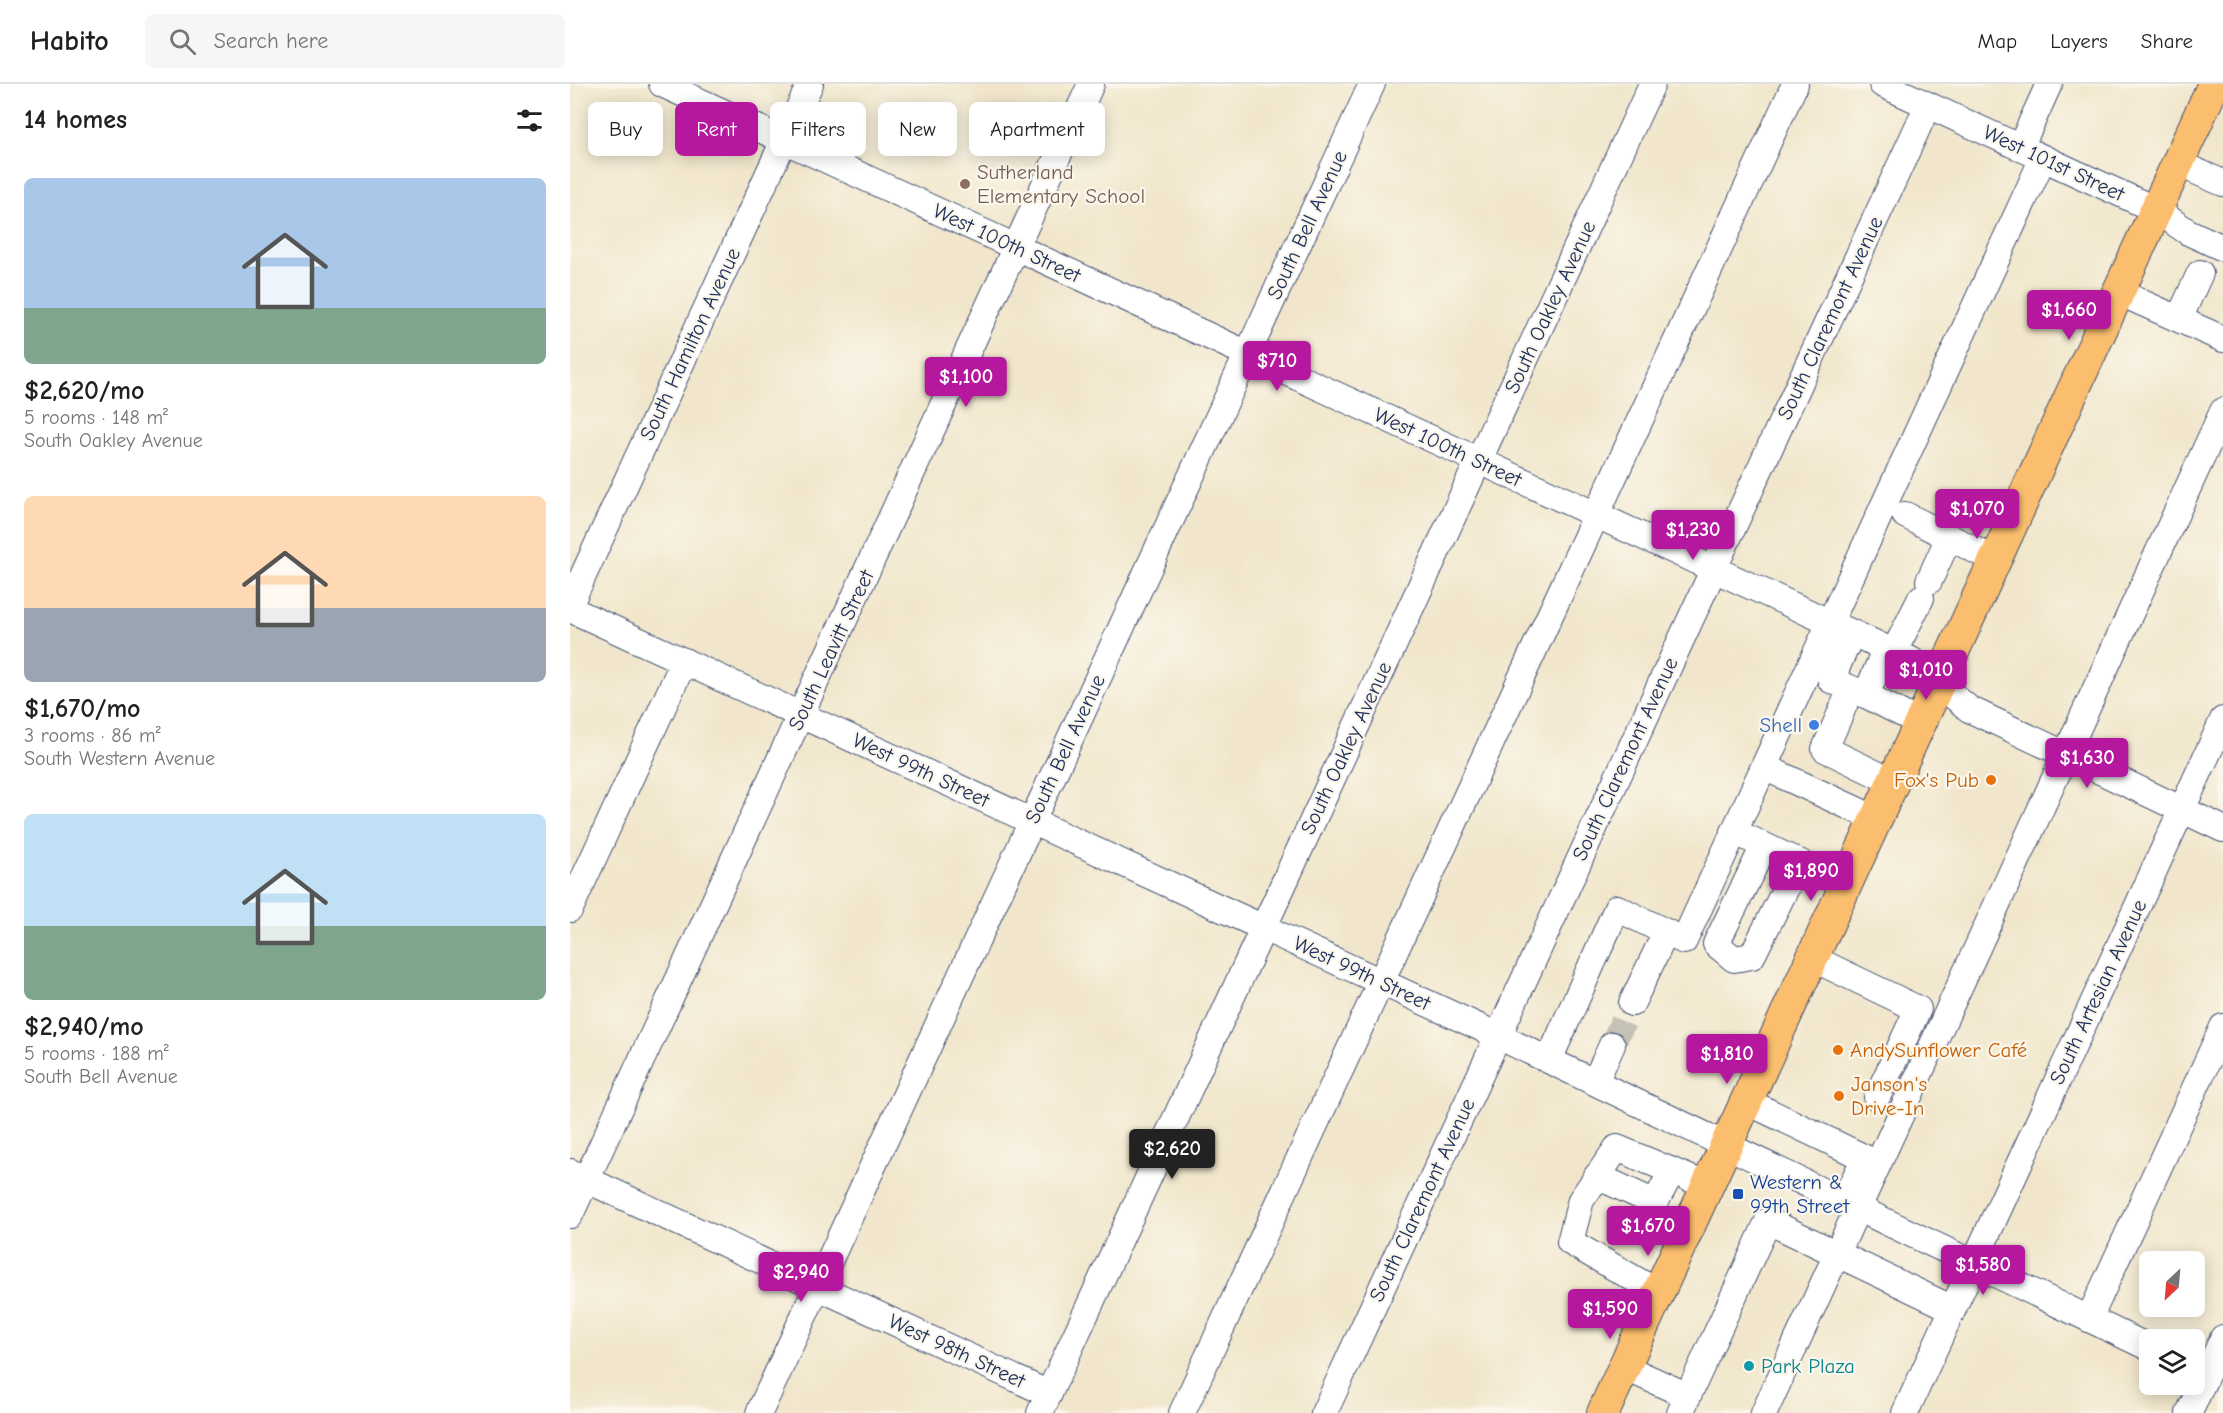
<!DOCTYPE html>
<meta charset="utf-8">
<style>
:root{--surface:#fff;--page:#f6f6f6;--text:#202124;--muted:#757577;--line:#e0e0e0;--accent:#b5179e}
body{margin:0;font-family:"Comic Neue",sans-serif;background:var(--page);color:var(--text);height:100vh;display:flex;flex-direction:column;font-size:22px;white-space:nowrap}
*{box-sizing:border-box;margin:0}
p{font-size:20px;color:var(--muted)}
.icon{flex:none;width:33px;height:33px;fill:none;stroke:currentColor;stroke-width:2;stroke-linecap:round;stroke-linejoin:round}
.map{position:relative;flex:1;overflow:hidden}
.drawer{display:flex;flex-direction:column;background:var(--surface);width:570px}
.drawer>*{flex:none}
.guide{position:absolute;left:18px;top:18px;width:570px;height:54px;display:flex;gap:12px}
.needle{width:39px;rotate:206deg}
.controls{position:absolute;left:1569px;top:1167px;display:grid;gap:12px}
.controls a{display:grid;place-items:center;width:66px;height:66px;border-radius:9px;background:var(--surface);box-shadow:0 3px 15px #0003;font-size:30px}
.price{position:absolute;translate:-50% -51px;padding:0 14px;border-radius:6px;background:var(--accent);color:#fff;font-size:20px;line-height:39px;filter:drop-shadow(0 2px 3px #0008)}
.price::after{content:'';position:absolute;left:50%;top:36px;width:18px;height:14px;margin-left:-9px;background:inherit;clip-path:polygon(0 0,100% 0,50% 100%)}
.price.selected{background:#222;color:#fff}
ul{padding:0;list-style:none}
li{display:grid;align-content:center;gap:12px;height:318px;padding:0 24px}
li span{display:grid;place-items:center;height:186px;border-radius:9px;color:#555}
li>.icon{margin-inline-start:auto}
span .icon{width:108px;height:108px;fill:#fffc;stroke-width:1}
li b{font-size:26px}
h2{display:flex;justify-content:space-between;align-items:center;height:72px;padding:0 24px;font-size:26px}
.tag{padding:0 21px;border-radius:9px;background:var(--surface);box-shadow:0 3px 15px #0003;font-size:21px;line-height:54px}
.tag.selected{background:var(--accent);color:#fff}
header{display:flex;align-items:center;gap:36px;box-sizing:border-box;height:84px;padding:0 30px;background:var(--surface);border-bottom:2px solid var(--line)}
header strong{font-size:28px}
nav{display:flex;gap:33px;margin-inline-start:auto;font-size:21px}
.search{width:420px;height:54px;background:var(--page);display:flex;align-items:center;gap:15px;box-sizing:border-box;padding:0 21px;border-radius:9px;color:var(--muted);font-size:22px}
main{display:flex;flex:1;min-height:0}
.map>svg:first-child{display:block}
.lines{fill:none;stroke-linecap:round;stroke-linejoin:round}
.minor-tunnel{stroke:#c6c1b5;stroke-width:26;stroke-dasharray:26 13;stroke-linecap:butt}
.minor-casing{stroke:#3b4a6e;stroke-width:28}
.major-casing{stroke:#3b4a6e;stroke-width:34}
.minor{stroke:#fff;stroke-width:26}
.major{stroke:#fbbe6e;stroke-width:32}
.education-dot{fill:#8d6e63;stroke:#fbf7ec;stroke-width:2}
.shop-dot{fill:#3f7fe0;stroke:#fbf7ec;stroke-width:2}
.food-dot{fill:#e8710a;stroke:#fbf7ec;stroke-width:2}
.transit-dot{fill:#1a4fb4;stroke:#fbf7ec;stroke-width:2}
.culture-dot{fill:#0f9aa8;stroke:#fbf7ec;stroke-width:2}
.labels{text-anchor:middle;stroke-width:4.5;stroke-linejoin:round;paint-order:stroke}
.street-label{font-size:21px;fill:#1b2f5e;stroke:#fbf7ec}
.education-label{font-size:21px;fill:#785e54;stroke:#fbf7ec;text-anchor:start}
.shop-label{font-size:21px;fill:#366cbe;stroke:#fbf7ec;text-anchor:end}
.food-label{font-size:21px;fill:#c56008;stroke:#fbf7ec;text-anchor:start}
.transit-label{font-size:21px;fill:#164399;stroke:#fbf7ec;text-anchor:start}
.culture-label{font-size:21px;fill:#0d838f;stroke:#fbf7ec;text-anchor:start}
</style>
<header>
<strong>Habito</strong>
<div class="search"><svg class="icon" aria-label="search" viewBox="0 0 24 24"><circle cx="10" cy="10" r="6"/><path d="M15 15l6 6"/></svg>Search here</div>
<nav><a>Map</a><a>Layers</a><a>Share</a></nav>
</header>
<main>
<section class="drawer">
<h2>14 homes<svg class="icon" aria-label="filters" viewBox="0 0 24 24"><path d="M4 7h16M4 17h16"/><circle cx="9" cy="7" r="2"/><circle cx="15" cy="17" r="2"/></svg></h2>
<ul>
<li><span style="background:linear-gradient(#a9c7e8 70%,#7fa58c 0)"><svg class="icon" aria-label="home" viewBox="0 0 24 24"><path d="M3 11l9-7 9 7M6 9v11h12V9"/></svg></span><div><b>$2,620/mo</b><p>5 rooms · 148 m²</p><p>South Oakley Avenue</p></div></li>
<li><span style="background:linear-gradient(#ffd9b3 60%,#9aa5b1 0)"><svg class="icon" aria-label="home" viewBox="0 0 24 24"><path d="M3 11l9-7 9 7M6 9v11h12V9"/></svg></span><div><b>$1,670/mo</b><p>3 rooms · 86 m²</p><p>South Western Avenue</p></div></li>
<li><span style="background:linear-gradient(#bfe0f5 60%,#7fa58c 0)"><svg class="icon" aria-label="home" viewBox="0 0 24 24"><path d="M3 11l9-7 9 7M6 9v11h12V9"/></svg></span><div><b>$2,940/mo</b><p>5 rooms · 188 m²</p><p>South Bell Avenue</p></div></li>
</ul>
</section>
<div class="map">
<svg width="1653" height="1329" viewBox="0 0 1653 1329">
<rect width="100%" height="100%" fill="#fbf7ec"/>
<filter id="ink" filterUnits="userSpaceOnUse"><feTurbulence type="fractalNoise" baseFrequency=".0167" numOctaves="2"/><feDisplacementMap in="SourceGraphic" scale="12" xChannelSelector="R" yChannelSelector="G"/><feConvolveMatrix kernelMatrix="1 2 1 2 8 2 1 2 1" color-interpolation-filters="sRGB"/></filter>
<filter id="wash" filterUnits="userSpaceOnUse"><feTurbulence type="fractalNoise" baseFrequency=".008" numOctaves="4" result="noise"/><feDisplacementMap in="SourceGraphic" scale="24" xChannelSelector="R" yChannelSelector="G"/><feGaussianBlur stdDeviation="1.35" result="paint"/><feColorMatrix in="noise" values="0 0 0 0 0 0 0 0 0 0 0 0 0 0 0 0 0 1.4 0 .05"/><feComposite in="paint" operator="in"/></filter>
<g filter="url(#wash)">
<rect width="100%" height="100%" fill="#f1e6cb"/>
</g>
<g filter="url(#ink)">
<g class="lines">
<polyline class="minor-tunnel" points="1042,961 1062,919"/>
<defs>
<g id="minor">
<polyline points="92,0 1341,576 1399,625 1653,745"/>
<polyline points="1312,0 1586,126 1618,148 1653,164"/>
<polyline points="1450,64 1479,0"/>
<polyline points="1607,79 1653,99"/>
<polyline points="1548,208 1653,255"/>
<polyline points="1609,235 1630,189"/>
<polyline points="1335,431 1425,476"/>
<polyline points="1359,497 1379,453"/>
<polyline points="0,520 240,0"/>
<polyline points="0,525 907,942 1580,1264"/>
<polyline points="1282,549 1261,596 1296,611"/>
<polyline points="1316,564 1296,611 1350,639"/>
<polyline points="1324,568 1351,514"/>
<polyline points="1281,605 1255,665 1323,698"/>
<polyline points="1194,683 1306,735"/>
<polyline points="1178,754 1276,801"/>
<polyline points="1194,762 1146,860 1164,875 1182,872 1229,778"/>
<polyline points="0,825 114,577"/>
<polyline points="1242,874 1348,925 1307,1013"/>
<polyline points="1062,919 1096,848"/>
<polyline points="979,976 1047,824 1114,857 1473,74"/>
<polyline points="1025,998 1042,961"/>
<polyline points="1176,1017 1295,1074 1281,1102"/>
<polyline points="0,1088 479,1310"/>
<polyline points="1027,1092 1085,1119 1102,1087"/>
<polyline points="0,1131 521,0"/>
<polyline points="1089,1209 1000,1158 1011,1116 1047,1064 1138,1102"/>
<polyline points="1519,1235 1653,943"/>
<polyline points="1054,1283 1118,1312"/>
<polyline points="189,1329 802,0"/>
<polyline points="470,1329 1082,0"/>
<polyline points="612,1329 1225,0"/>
<polyline points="754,1329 1358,21"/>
<polyline points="1110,1329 1198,1137 1383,1225"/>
<polyline points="1194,1329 1653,327"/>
<polyline points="1335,1329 1653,636"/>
<polyline points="1619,1329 1653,1254"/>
</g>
<polyline id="major" points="1033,1329 1644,0"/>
</defs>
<use href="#minor" class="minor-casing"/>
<use href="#major" class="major-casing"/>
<use href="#minor" class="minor"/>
<use href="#major" class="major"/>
</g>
</g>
<circle class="education-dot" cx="395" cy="100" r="6"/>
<circle class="shop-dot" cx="1244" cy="641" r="6"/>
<g class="food-dot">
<circle cx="1421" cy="696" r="6"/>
<circle cx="1268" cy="966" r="6"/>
<circle cx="1269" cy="1012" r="6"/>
</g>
<rect class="transit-dot" x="1162" y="1104" width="12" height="12" rx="3"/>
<circle class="culture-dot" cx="1179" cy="1282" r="6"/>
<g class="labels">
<g class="street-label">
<text transform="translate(1484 79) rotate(25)" y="7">West 101st Street</text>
<text transform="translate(737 141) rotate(-65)" y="7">South Bell Avenue</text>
<text transform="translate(437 159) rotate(25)" y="7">West 100th Street</text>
<text transform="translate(980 223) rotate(-65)" y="7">South Oakley Avenue</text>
<text transform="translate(1260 234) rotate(-65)" y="7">South Claremont Avenue</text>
<text transform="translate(120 260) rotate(-65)" y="7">South Hamilton Avenue</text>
<text transform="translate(878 363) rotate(25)" y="7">West 100th Street</text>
<text transform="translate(261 566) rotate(-65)" y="7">South Leavitt Street</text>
<text transform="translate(776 664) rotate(-65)" y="7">South Oakley Avenue</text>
<text transform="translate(495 665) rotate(-65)" y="7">South Bell Avenue</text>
<text transform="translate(1055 675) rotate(-65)" y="7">South Claremont Avenue</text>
<text transform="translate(351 686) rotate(25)" y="7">West 99th Street</text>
<text transform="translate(792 889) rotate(25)" y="7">West 99th Street</text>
<text transform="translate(1528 908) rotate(-65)" y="7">South Artesian Avenue</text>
<text transform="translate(852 1116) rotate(-65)" y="7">South Claremont Avenue</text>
<text transform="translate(387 1267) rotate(25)" y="7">West 98th Street</text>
</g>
<g class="education-label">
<text x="407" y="95">Sutherland<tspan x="407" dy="24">Elementary School</tspan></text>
</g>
<g class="shop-label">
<text x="1232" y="648">Shell</text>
</g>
<g class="food-label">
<text x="1409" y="703" text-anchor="end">Fox's Pub</text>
<text x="1280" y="973">AndySunflower Café</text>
<text x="1281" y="1007">Janson's<tspan x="1281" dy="24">Drive-In</tspan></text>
</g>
<g class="transit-label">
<text x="1180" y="1105">Western &amp;<tspan x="1180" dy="24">99th Street</tspan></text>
</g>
<g class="culture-label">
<text x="1191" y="1289">Park Plaza</text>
</g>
</g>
</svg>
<div class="controls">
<a><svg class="needle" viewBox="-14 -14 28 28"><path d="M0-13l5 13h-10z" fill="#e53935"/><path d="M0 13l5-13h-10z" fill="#757577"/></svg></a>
<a><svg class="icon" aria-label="layers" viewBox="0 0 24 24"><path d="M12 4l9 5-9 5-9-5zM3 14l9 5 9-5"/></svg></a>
</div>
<b class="price" style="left:1499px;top:257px">$1,660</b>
<b class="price" style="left:707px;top:308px">$710</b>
<b class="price" style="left:396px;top:324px">$1,100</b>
<b class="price" style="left:1407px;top:456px">$1,070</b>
<b class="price" style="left:1123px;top:477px">$1,230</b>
<b class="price" style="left:1356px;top:617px">$1,010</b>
<b class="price" style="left:1517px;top:705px">$1,630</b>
<b class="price" style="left:1241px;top:818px">$1,890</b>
<b class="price" style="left:1157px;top:1001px">$1,810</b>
<b class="price selected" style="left:602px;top:1096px">$2,620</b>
<b class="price" style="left:1078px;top:1173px">$1,670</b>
<b class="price" style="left:1413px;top:1212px">$1,580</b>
<b class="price" style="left:231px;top:1219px">$2,940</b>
<b class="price" style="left:1040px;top:1256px">$1,590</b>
<div class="guide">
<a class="tag">Buy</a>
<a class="tag selected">Rent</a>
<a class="tag">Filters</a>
<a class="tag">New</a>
<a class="tag">Apartment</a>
</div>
</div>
</main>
